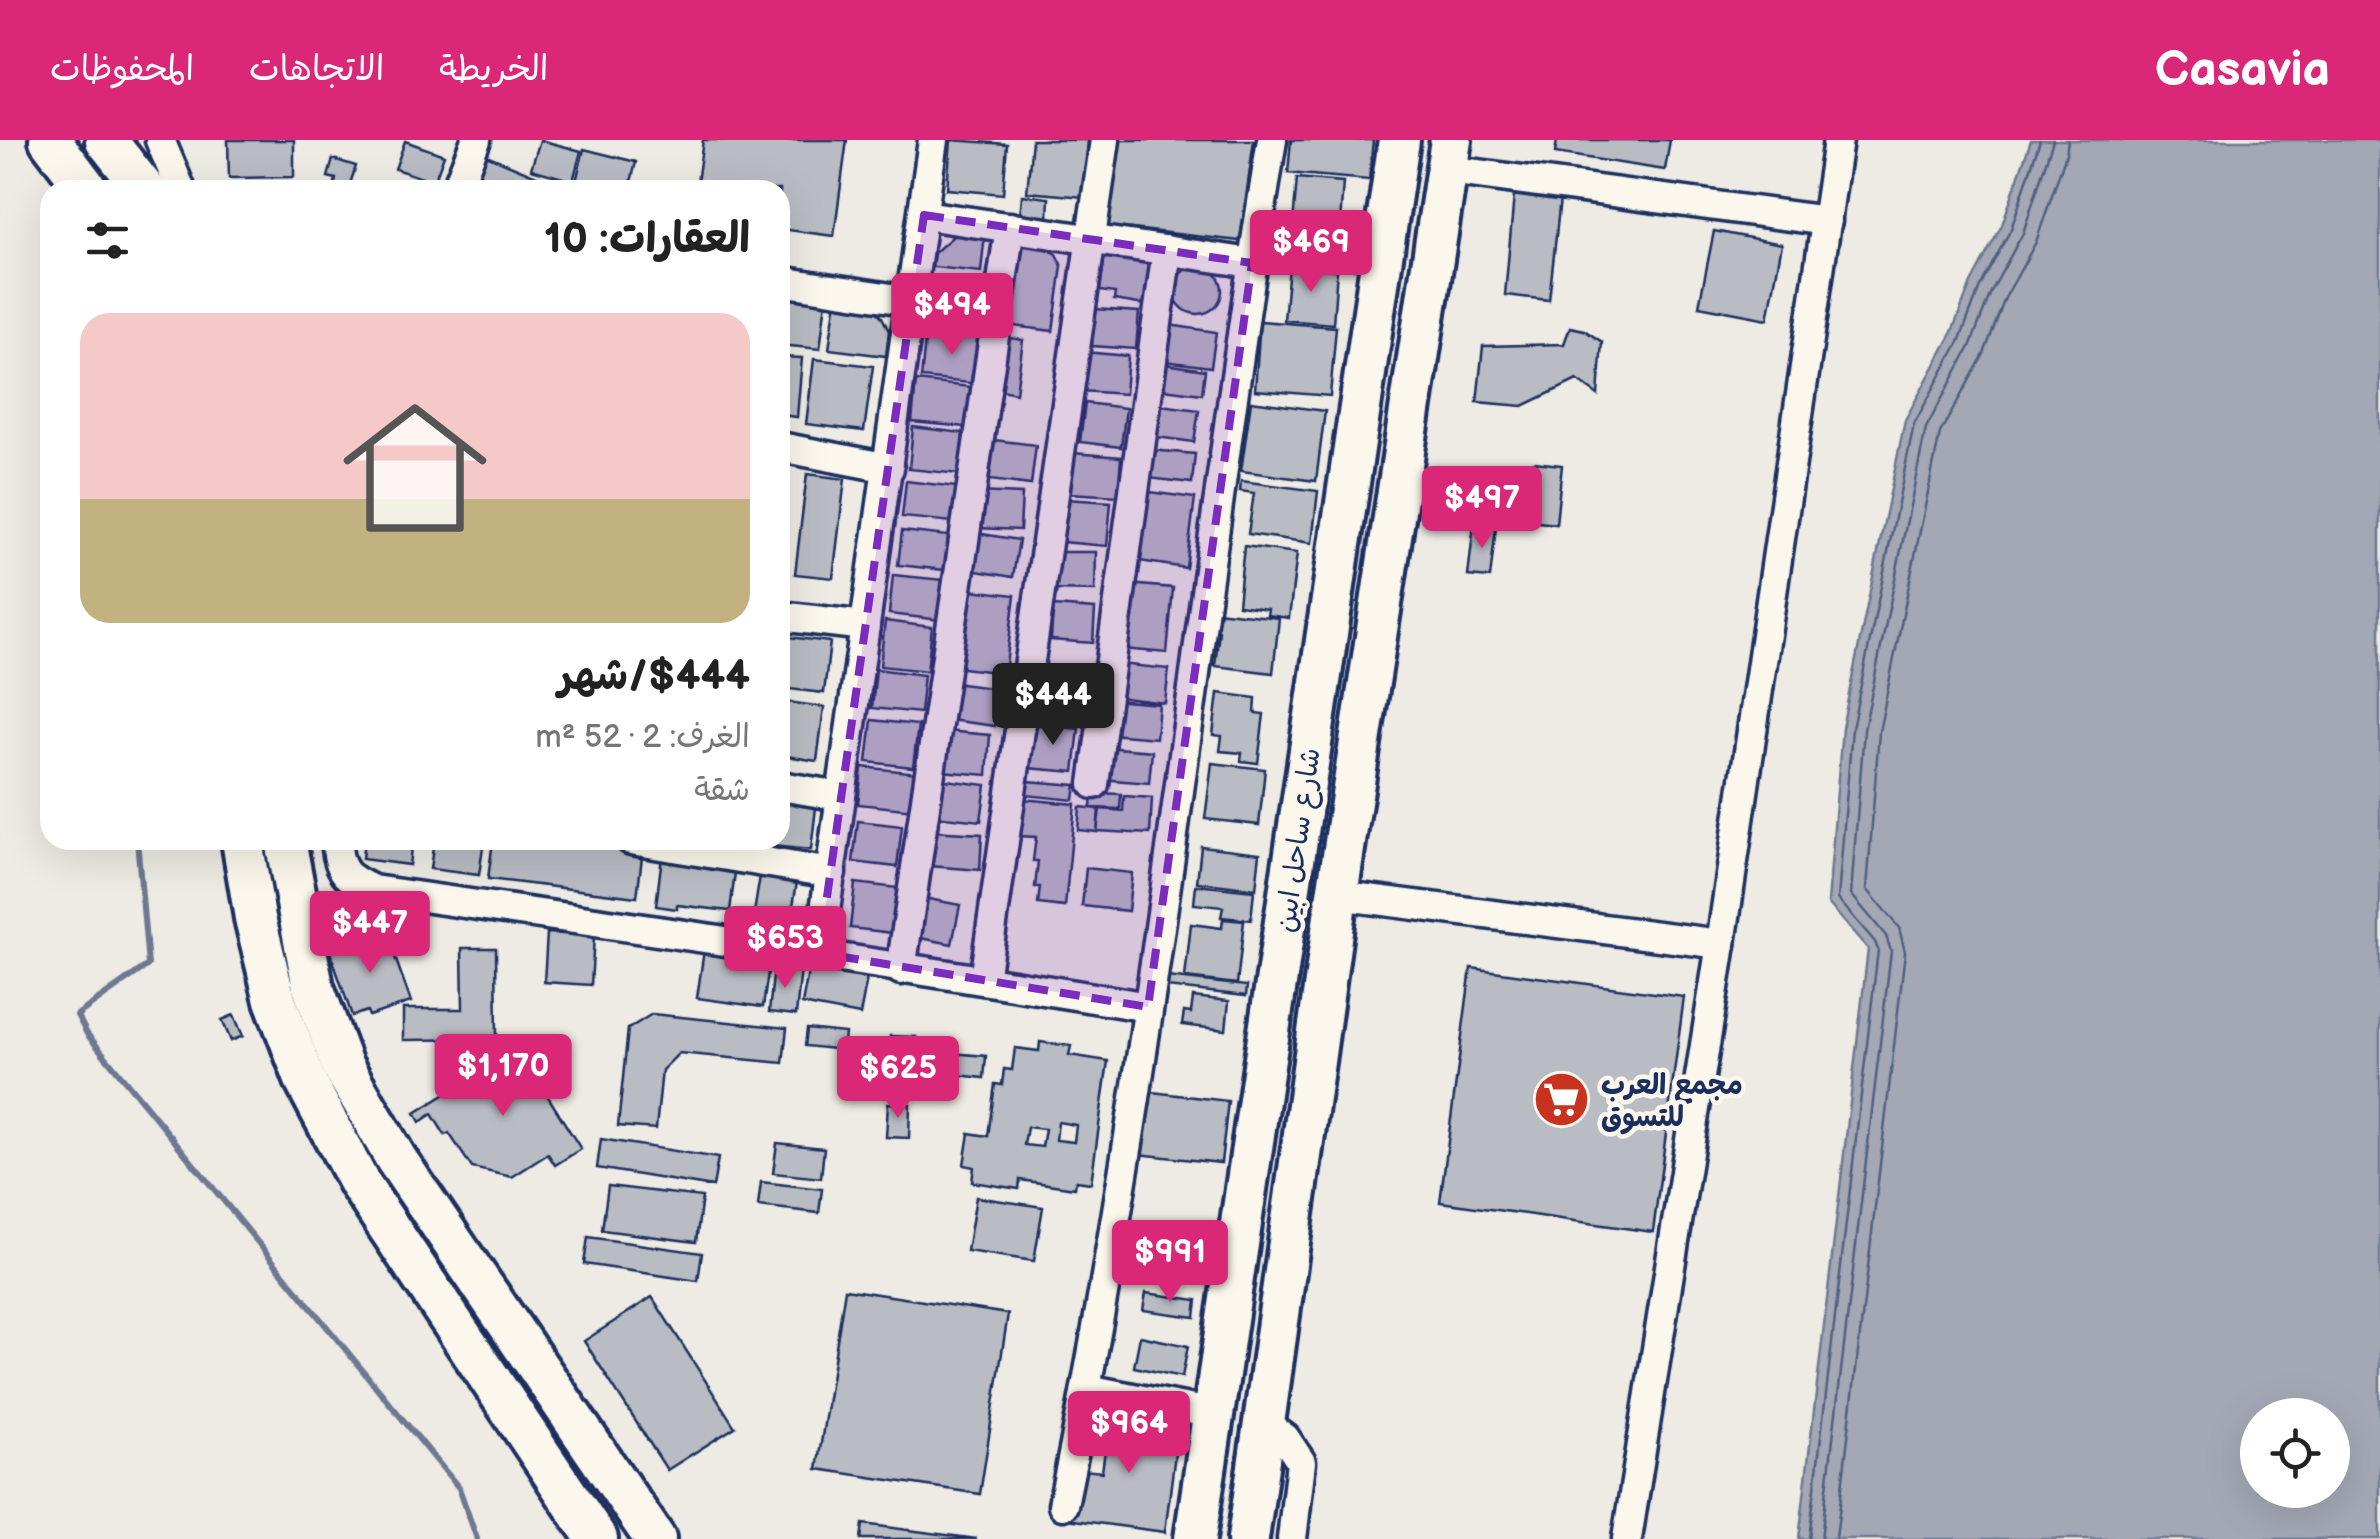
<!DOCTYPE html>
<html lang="ar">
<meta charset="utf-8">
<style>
:root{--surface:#fff;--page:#f6f6f6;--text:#222;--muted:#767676;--line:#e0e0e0;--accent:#db2777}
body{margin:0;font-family:"Balsamiq Sans","Playpen Sans Arabic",sans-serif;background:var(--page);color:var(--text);direction:rtl;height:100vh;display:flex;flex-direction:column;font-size:38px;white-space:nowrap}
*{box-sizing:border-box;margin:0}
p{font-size:32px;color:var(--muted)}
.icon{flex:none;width:55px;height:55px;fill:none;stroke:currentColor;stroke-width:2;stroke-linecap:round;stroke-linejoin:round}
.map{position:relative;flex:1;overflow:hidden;direction:ltr}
.panel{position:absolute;left:40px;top:40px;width:750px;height:670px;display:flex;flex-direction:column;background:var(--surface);border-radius:30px;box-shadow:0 10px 40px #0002;direction:rtl}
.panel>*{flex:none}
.controls{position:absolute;left:2240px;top:1258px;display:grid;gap:20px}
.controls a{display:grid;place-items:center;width:110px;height:110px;border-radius:50%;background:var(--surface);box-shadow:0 10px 40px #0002;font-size:50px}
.price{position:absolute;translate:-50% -85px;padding:0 22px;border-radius:10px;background:var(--accent);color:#fff;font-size:32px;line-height:65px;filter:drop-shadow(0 2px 5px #0008)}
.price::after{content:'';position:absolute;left:50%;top:60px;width:30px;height:22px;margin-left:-15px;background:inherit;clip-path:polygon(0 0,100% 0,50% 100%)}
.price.active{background:#222;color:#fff}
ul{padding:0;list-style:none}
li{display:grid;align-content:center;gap:20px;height:530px;padding:0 40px}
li+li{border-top:2px solid var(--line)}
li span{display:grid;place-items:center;height:310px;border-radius:30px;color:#555}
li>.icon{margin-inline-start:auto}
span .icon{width:180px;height:180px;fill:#fffc;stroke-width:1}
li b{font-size:42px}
h2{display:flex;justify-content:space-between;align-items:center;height:120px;padding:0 40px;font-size:42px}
header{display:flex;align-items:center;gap:60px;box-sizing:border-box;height:140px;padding:0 50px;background:var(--accent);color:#fff}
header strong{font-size:48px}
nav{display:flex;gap:55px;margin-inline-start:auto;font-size:35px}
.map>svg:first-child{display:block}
.water{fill:#a3a8b4;stroke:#6d7892;stroke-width:2.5;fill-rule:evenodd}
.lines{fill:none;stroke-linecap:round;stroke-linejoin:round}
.shore{stroke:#515f80;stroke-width:2.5}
.stream{stroke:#6d7892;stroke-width:6}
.building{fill:#b9bcc3;stroke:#1b2f5e;stroke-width:2.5;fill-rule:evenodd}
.minor-casing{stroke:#1b2f5e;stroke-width:35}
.highway-casing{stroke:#1b2f5e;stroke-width:48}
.minor{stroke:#fbf7ec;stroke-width:28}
.highway{stroke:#fbf7ec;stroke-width:40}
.marked{fill:#7b2cbf;fill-opacity:0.2;stroke:#7b2cbf;stroke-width:8;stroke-dasharray:20 12;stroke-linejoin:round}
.labels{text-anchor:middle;stroke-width:9;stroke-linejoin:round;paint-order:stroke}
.street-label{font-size:28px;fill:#1b2f5e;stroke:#fbf7ec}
.poi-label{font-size:28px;font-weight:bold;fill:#1b2f5e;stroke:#fbf7ec;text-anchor:start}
</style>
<header>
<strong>Casavia</strong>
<nav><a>الخريطة</a><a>الاتجاهات</a><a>المحفوظات</a></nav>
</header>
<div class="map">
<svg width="2380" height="1399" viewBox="0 0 2380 1399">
<rect width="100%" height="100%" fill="#eeebe4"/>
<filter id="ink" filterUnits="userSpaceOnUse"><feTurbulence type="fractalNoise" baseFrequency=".01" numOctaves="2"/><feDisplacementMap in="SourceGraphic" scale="20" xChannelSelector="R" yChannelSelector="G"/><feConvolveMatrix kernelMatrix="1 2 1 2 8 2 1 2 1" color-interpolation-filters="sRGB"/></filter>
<g filter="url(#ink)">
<path class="water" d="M2031,0h349v1399h-581l69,-590 -40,-46 14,-175 63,-308 45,-83 21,-54 31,-58zM2258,1275h74v75h-74z"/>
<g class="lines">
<g class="shore">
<polyline points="1809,1399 1878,810 1875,802 1838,759 1852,589 1914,284 1959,202 1980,147 2011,89 2040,0"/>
<polyline points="1821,1399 1891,811 1886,796 1851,754 1864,590 1926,288 1970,207 1991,152 2023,93 2053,0"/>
<polyline points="1836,1399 1905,812 1899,788 1867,749 1879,592 1940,293 1984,214 2005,158 2036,102 2066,14 2068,0"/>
</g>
<polyline class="stream" points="137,700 148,825 77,875 87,894 459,1348 477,1399"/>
</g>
<g class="building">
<polygon points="228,0 294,0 294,37 229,38"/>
<polygon points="540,0 581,11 573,41 531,29"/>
<polygon points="703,0 847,0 834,96 780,89 780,50 696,50"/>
<polygon points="951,0 1007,4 1003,54 947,49"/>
<polygon points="1032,0 1088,0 1084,57 1027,52"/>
<polygon points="1115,0 1254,0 1240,101 1105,86"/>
<polygon points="1291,0 1373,0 1369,40 1288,33"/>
<polygon points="1557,0 1670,0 1665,30 1555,13"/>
<polygon points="405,1 444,15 434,42 395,29"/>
<polygon points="584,9 636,22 629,50 574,50"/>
<polygon points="479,12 565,48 564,50 472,50 464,47"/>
<polygon points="333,19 356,26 348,50 333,50 336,39 328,37"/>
<polygon points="1297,38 1343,42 1339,98 1292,95"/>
<polygon points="1022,55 1049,58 1048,78 1020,76"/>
<polygon points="1514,55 1560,59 1549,160 1505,155"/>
<polygon points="960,90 985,93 981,132 932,127 934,113"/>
<polygon points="1714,91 1782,104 1768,179 1699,166"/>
<polygon points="1016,100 1040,104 1056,114 1062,126 1053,191 1005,185"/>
<polygon points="1266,101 1360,108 1358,129 1264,122"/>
<polygon points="1105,114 1158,121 1151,166 1114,160 1115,153 1100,151"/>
<circle cx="1198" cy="150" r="24"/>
<polygon points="1289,126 1337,130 1333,184 1284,180"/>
<polygon points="932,140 988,146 984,189 928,182"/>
<polygon points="780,155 826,161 820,209 780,205"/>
<polygon points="836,159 870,163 882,177 889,191 886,216 829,209"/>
<polygon points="1094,169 1139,172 1136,209 1092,206"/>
<polygon points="1260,181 1336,187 1330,256 1255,250"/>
<polygon points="1169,185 1216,192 1211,227 1164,221"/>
<polygon points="1570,187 1584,190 1602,202 1598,255 1577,240 1523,266 1477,262 1483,206 1564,204"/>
<polygon points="926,191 984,198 979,244 921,238"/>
<polygon points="1004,197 1023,200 1016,253 996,249"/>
<polygon points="1084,212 1128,216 1125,254 1081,251"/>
<polygon points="780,217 802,218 797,277 780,275"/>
<polygon points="814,219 873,226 864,291 806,284"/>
<polygon points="1159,223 1205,230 1202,254 1156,248"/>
<polygon points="916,241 971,247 966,287 912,282"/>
<polygon points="1251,261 1325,271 1316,341 1241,331"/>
<polygon points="1085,263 1126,268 1121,307 1080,302"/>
<polygon points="1153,264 1199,270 1194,302 1149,296"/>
<polygon points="913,287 963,293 959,334 909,329"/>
<polygon points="986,299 1036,305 1031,345 981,339"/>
<polygon points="1150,310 1195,314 1192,343 1148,338"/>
<polygon points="1072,313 1121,317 1118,356 1069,353"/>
<polygon points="1534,322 1562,325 1556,384 1529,381 1515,365 1520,331"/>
<polygon points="807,334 845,339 833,438 795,434"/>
<polygon points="906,341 957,347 953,382 902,377"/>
<polygon points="1241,341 1318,351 1312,403 1248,394 1254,353 1240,351"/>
<polygon points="1142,351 1195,358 1186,428 1133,420"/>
<polygon points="978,352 1022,354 1020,390 977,388"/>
<polygon points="1065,359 1111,362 1107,406 1062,402"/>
<polygon points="1474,384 1496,387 1490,438 1468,436"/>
<polygon points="902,391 948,396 945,430 898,425"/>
<polygon points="970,392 1019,400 1013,437 964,429"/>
<polygon points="1244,406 1297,413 1289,478 1267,475 1268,469 1238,465"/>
<polygon points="1050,412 1096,412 1095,451 1050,450"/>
<polygon points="893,435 954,441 950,481 889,474"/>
<polygon points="1129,444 1173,448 1167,513 1123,509"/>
<polygon points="971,450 1015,455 1005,533 962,528"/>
<polygon points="1053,466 1095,469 1093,503 1051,500"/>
<polygon points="1216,471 1279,478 1273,533 1215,526 1219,491 1214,490"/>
<polygon points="885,481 932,487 927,531 880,526"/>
<polygon points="780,496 830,502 824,553 780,548"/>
<polygon points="1120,524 1169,529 1165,563 1116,557"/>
<polygon points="876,529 924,535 920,573 872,568"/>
<polygon points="1043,529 1088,533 1084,587 1038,583"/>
<polygon points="953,543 1000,549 995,586 949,580"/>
<polygon points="1218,553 1256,558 1255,573 1264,574 1258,623 1241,621 1242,613 1220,611 1222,596 1213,595"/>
<polygon points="1100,559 1159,564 1156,598 1098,593"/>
<polygon points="780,561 824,567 817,621 780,615"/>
<polygon points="872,580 918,585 913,627 867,622"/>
<polygon points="1032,584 1079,589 1074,632 1028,628"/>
<polygon points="945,591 990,595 987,635 941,631"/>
<polygon points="1104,607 1152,611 1149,643 1101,639"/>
<polygon points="1212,623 1265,629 1259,685 1205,679"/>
<polygon points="862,627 918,633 913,670 858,664"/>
<polygon points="937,639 986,645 981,681 934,676"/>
<polygon points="1027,641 1076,645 1074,660 1025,655"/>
<polygon points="1092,653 1121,654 1120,669 1091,668"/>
<polygon points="780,655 817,659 811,710 752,704 752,700 780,700"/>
<polygon points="1124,656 1152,658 1150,694 1097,691 1100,669 1123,671"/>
<polygon points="1022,659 1075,664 1065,767 1038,764 1040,747 1035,747 1038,721 1033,721 1036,697 1018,696"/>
<polygon points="1080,667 1099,669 1097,692 1078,690"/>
<polygon points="858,681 902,686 897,727 853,722"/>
<polygon points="931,691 982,694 980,730 929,726"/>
<polygon points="364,700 412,700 409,725 362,719"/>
<polygon points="434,700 484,700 479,735 430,729"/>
<polygon points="493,700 569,700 643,709 637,757 488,739"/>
<polygon points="1201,706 1260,713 1256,749 1197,742"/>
<polygon points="662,716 736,725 730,771 677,765 677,769 656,766"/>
<polygon points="1086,728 1132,733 1128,771 1082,766"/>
<polygon points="761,730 798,736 790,784 753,779"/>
<polygon points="855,743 898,748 893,793 850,788"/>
<polygon points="1196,745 1254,751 1251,780 1221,777 1223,767 1194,764"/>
<polygon points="918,757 960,765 952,804 910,796"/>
<polygon points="1223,779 1244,781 1237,844 1185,838 1191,784 1222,788"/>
<polygon points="386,792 411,862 369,876 367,871 352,876 330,812"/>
<polygon points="547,793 594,796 591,845 544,842"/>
<polygon points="462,808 496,808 497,899 403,900 403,869 463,869"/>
<polygon points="704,810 770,819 763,867 697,858"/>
<polygon points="774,827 801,829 796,875 769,872"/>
<polygon points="809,827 867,838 860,875 802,864"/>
<polygon points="1471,828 1684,857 1653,1092 1440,1062"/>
<polygon points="1167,837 1247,846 1246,856 1166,847"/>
<polygon points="1193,857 1229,861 1226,890 1182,885 1184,872 1191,873"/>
<polygon points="652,874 787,888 783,923 679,913 662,930 656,989 618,986 628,889"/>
<polygon points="234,875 243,896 231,901 222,880"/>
<polygon points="807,889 845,893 843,910 805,906"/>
<polygon points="890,896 916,897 913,951 887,950"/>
<path d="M1040,902l31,4 -2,9 39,6 -17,122 -15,-2 -1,7 -55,-8 -1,9 -47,-7 2,-15 -10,-2 5,-32 19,3 7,-52 7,1 2,-16 8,1 3,-22 24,3zM1058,982l18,3 -2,17 -18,-2zM1027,987l18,2 -3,18 -18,-2z"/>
<polygon points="518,909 581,1009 555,1025 548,1014 512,1037 472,1028 449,993 445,995 432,974 420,982 415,973"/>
<polygon points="951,913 986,916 984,938 949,934"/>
<polygon points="864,940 887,942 886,957 863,956"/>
<polygon points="1144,951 1228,961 1221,1023 1137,1014"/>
<polygon points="888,963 910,964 909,998 886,997"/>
<polygon points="601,999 718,1018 713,1047 597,1028"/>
<polygon points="777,1003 824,1008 821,1038 773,1033"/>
<polygon points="761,1042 822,1049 819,1073 758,1066"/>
<polygon points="608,1046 702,1057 696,1102 602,1090"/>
<polygon points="976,1057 1043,1067 1034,1121 967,1111"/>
<polygon points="588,1097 702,1113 698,1141 584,1124"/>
<polygon points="845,1149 1008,1174 980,1354 817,1329"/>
<polygon points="1146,1153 1197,1160 1195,1177 1143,1170"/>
<polygon points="652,1157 735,1287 667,1330 584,1201"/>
<polygon points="1140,1196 1188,1206 1182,1237 1134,1227"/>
<polygon points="1110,1273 1179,1282 1165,1392 1066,1379 1073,1329 1102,1332"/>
<polygon points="863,1384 977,1399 861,1399"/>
</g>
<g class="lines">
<defs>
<g id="minor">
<polyline points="160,0 181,50"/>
<polyline points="1448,30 1827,81"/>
<polyline points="456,50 476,0"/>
<polyline points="924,75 1252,123"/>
<polyline points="780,141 911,161"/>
<polyline points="780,307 889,328"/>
<polyline points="780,476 865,486"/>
<polyline points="1094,644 1167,110"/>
<polyline points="780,646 840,656"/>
<path d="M336,700c3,32 9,37 37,50 259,37 517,74 775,117"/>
<polyline points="631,700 831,733"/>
<polyline points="1337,755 1721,804"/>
<polyline points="819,813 933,0"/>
<polyline points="901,830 1010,87"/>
<polyline points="984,840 1105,0"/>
<polyline points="1087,1249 1214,1274"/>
<polyline points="1266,1284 1285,1298 1301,1322 1292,1399"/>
<path d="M1063,1365c93,-451 135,-911 209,-1365"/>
<polyline points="1627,1399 1721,804 1838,0"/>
</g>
<g id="highway">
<polyline points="50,0 88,50"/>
<polyline points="106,0 145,50"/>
<polyline points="242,700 255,778 275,860 306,942 359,1043 597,1399"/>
<polyline points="285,700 313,847 342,925 396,1019 655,1399"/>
<polyline points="1195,1399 1399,0"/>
<polyline points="1248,1399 1337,755 1451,0"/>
</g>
</defs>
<use href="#minor" class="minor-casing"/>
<use href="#highway" class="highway-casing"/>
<use href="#minor" class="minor"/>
<use href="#highway" class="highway"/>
</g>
</g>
<path class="marked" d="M924,75l328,48 -104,744 -329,-54z"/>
<defs>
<symbol id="supermarket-disc" viewBox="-11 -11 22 22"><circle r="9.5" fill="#c8321e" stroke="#fbf7ec"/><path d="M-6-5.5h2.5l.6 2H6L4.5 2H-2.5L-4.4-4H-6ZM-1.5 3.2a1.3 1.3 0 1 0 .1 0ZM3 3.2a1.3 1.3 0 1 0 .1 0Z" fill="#fff"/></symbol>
</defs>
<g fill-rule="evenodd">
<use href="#supermarket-disc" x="1530" y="928" width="63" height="63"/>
</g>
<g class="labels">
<g class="street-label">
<text transform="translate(1297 700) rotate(-82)" y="10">شارع ساحل ابين</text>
</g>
<g class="poi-label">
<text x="1601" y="954">مجمع العرب<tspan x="1601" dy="32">للتسوق</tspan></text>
</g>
</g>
</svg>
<div class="controls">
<a><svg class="icon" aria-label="locate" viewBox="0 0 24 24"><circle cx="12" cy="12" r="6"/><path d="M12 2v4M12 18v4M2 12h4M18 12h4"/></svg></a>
</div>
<b class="price" style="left:1311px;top:155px">$469</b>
<b class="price" style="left:952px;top:218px">$494</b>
<b class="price" style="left:1482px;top:411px">$497</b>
<b class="price active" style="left:1053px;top:608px">$444</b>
<b class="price" style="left:370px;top:836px">$447</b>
<b class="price" style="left:785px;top:851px">$653</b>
<b class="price" style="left:503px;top:979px">$1,170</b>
<b class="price" style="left:898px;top:981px">$625</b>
<b class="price" style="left:1170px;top:1165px">$991</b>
<b class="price" style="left:1129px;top:1336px">$964</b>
<section class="panel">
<h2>العقارات: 10<svg class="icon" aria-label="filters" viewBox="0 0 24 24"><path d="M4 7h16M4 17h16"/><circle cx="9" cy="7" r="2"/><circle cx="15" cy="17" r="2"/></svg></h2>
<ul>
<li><span style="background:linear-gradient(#f6c9c9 60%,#c2b280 0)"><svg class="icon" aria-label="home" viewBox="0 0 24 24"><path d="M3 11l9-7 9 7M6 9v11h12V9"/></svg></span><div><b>$444/شهر</b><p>الغرف: 2 · 52 m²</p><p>شقة</p></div></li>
</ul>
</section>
</div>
